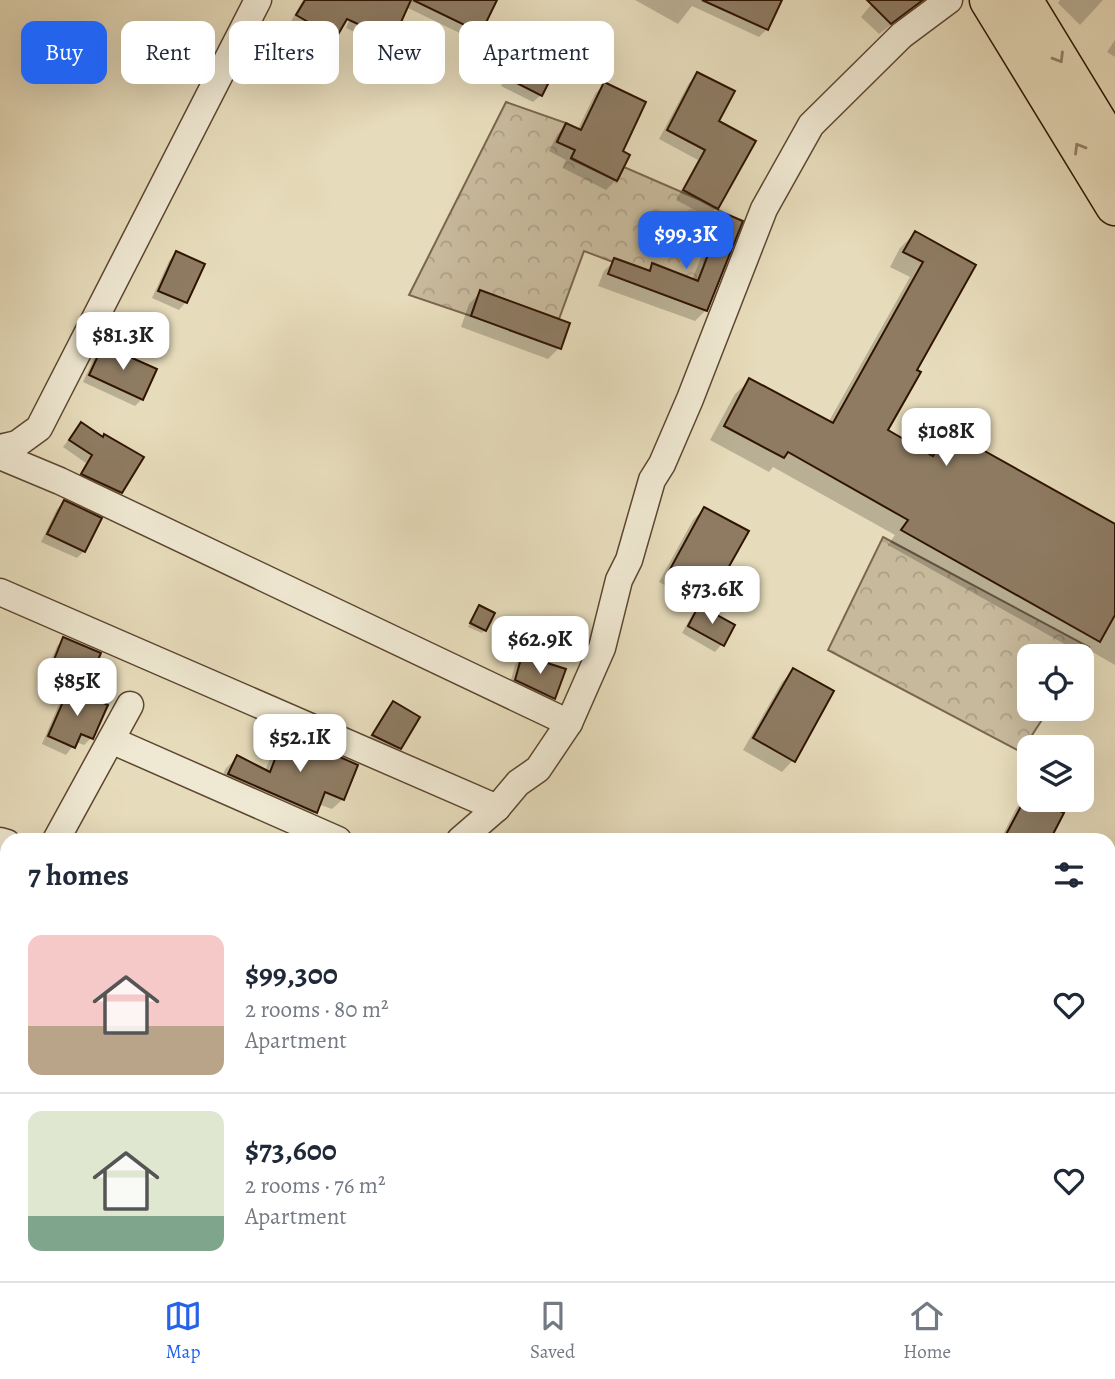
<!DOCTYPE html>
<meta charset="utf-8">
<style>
:root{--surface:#fff;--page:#f6f6f7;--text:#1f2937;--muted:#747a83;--line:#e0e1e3;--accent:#2563eb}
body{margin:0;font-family:Alegreya,serif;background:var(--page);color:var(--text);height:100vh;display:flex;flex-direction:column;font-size:26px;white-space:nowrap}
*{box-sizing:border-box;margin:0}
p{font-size:23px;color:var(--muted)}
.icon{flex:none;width:38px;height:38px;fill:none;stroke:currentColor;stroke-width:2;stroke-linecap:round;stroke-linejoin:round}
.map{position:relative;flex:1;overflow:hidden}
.sheet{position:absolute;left:0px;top:833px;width:1116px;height:448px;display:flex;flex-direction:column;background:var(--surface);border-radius:21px 21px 0 0;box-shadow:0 7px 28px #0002}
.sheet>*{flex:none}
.banner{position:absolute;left:21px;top:21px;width:700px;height:63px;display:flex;gap:14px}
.fabs{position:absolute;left:1017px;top:644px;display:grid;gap:14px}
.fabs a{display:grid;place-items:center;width:77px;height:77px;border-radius:14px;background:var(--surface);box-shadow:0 7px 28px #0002;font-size:35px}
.price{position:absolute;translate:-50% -60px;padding:0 16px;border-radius:14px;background:#fff;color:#222;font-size:23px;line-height:46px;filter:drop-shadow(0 2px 4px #0008)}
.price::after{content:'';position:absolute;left:50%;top:42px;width:21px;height:16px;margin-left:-10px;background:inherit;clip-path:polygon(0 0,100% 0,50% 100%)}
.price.selected{background:var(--accent);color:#fff}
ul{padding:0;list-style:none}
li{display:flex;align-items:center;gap:21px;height:175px;padding:0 28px}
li+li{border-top:2px solid var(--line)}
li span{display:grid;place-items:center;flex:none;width:196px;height:140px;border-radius:14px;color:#555}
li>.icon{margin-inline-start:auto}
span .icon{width:84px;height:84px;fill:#fffc;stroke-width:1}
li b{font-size:30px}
h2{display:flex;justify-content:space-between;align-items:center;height:84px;padding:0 28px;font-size:30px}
.tag{padding:0 24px;border-radius:14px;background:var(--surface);box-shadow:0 7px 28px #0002;font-size:24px;line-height:63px}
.tag.selected{background:var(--accent);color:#fff}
.dock{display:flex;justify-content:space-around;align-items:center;height:98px;border-top:2px solid var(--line);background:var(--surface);font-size:19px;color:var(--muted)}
.dock a{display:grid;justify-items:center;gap:4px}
.dock .selected{color:var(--accent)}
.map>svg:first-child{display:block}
.park{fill:url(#park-crowns);stroke:#7b664e;stroke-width:2}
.shadow{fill:#0003}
.building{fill:#8e7b62;stroke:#2f1402;stroke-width:2}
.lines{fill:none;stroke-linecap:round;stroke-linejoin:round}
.street-casing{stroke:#5d4630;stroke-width:29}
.primary-casing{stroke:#2f1402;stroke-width:41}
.street{stroke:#efe8d2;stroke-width:26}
.primary{stroke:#e6dbba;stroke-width:38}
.oneway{stroke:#948167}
</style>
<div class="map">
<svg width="1115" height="1281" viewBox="0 0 1115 1281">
<defs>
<pattern id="park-crowns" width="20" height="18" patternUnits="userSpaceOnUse" patternTransform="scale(1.75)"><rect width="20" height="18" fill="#c7b99b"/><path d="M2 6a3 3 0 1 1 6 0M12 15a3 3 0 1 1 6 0" fill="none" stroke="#ab9e84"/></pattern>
</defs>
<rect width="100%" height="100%" fill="#e6dbba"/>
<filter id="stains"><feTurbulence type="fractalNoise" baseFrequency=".00286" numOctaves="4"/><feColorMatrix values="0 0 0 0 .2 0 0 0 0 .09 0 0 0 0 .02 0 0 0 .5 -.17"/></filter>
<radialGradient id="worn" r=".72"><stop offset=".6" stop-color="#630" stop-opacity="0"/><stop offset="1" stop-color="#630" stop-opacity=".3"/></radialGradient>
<g class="park">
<polygon points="506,102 566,123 557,141 575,150 571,159 617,181 624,167 700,200 724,213 698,281 653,263 650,271 615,258 613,262 584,251 559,319 480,291 471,316 409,295"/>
<polygon points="883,537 1089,647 1082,658 1082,656 1029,656 1029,709 1049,709 1021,752 828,650"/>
</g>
<g class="shadow">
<polygon points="303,0 333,0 335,37 328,44 290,23"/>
<polygon points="359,0 495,0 480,32 472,39 406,7 391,39 384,46 346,28"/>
<polygon points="635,0 771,0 767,29 759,37 692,6 678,24"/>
<polygon points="875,0 925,0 879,34 861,17"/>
<polygon points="1060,0 1103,0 1080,25 1058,3"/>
<polygon points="530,35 541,95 533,102 501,86 522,42"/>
<polygon points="1115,40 1115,57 1107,52"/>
<polygon points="698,74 717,122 753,142 716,208 708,217 676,200 698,160 659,139 689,83"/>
<polygon points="604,84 620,152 616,180 606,190 563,168 566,160 549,151 557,135 566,125 577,131 595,94"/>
<polygon points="724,215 706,310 695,321 598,286 604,271 615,260 646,272 653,265 692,280 713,227"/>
<polygon points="915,233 973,266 915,370 886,431 928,456 933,447 948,432 1115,526 1115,665 1089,650 1084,655 888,545 895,535 773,467 769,472 710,440 735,394 750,380 828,423 910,277 890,267 900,248"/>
<polygon points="176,253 186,302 179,310 152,298 169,261"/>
<polygon points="481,292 559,348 548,359 461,327 469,304"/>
<polygon points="104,347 142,399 135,406 83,382 96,354"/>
<polygon points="81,424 121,492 114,499 76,481 86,463 63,447"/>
<polygon points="64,502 84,551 77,558 41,542 57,509"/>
<polygon points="704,509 712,594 701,605 659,582 693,520"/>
<polygon points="699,608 722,644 715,652 682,633 692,615"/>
<polygon points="476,610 485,630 482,633 468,627"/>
<polygon points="64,639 85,685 77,693 91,738 84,745 76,742 66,755 42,744 62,697 70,689 44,678 57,646"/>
<polygon points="522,657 553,698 546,705 509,687 515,665"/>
<polygon points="793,671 793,760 782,772 743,750 782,682"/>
<polygon points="393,703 399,748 392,755 366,743 386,710"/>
<polygon points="286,735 343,799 332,809 318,804 315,812 305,823 218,785 226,768 237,758 265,771 275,746"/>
<polygon points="1029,796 1029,800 1037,800 1062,813 1048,840 1000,840 1017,807"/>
<polygon points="624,1274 681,1274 677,1281 630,1281 622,1278"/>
<polygon points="703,1274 741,1274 750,1277 751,1274 777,1274 788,1278 787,1281 701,1281"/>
</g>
<g class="building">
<polygon points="305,0 411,0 393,40 347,19 336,38 296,15"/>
<polygon points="413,0 497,0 481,33"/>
<polygon points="702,0 782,0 768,30"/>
<polygon points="867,0 923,0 891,24"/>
<polygon points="529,33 565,50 542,96 507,78"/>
<polygon points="697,72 735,91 719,121 756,141 718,209 683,190 705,150 667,130"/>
<polygon points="604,82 646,102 623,151 630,155 617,181 571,158 575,150 557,142 566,123 581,130"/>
<polygon points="724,213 743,221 707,311 608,274 614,258 650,271 652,263 698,281"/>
<polygon points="915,231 976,265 917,370 921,372 888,430 933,456 947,430 1115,524 1115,615 1100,642 901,530 908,520 788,452 784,458 724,426 749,378 833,423 923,262 903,252"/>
<polygon points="176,251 205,264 187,303 158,291"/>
<polygon points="480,290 570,323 561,349 471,316"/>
<polygon points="103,345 157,369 143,400 89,375"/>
<polygon points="81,422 103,437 104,434 144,457 122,493 81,474 92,455 69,440"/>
<polygon points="64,500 102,518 85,552 47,534"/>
<polygon points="704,507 749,531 713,595 669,571"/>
<polygon points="479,605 495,613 486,631 470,623"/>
<polygon points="699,605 735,625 724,646 688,626"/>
<polygon points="63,637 101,653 87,686 50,670"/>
<polygon points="522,655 566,669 555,699 515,680"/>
<polygon points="793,668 834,691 795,762 753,738"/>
<polygon points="69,688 108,705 93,739 81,734 75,748 48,736"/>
<polygon points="393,701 420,717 401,749 372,735"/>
<polygon points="285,733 358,765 344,800 325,792 317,813 228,774 237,755 270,772"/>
<polygon points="1028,793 1029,800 1040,800 1064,813 1050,840 1003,840"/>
</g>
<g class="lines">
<defs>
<g id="street">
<polyline points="0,448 17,444 39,428 258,0"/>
<polyline points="0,456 60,481 569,723"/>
<polyline points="0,592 497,808"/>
<polyline points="111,740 338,840"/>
<polyline points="56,840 130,705"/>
<polyline points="460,840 497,808 518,783 538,769 569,723 602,648 619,580 629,560 652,480 662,464 690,399 764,209 811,125 902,35 949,0"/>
<polyline points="0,841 7,843"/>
<polyline points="0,954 7,957"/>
<polyline points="0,1081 7,1085"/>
<polyline points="0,1206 7,1209"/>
<polyline points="133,1274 147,1281"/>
<polyline points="601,1274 614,1281"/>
<polyline points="179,1281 183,1274"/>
</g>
<g id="primary">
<polyline points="989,0 1115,206"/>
<polyline points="1023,0 1115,151"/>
</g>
</defs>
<use href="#street" class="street-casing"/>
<use href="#primary" class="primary-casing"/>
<use href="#street" class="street"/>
<use href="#primary" class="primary"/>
</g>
<defs><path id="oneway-chevron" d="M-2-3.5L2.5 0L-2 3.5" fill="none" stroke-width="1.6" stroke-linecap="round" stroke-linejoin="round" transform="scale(1.75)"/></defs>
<g class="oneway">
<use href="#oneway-chevron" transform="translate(1059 58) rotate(59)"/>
<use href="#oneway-chevron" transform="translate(1079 148) rotate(-121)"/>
</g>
<rect width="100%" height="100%" filter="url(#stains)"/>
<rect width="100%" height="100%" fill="url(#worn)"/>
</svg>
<div class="fabs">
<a><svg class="icon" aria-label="locate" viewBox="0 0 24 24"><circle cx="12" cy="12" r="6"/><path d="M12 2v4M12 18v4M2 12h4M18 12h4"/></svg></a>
<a><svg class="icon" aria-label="layers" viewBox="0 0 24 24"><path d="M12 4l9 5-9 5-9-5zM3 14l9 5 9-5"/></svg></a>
</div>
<b class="price selected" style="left:686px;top:271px">$99.3K</b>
<b class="price" style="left:123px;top:372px">$81.3K</b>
<b class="price" style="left:946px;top:468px">$108K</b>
<b class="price" style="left:712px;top:626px">$73.6K</b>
<b class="price" style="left:540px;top:676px">$62.9K</b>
<b class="price" style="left:77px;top:718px">$85K</b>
<b class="price" style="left:300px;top:774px">$52.1K</b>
<div class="banner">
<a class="tag selected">Buy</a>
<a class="tag">Rent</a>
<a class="tag">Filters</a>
<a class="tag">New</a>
<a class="tag">Apartment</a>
</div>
<section class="sheet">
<h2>7 homes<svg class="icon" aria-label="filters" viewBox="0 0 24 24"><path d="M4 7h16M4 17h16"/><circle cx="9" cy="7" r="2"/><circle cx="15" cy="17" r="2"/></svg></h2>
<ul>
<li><span style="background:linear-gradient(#f6c9c9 65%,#b9a48a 0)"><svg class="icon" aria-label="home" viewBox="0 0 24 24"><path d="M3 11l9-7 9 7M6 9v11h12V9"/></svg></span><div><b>$99,300</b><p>2 rooms · 80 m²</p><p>Apartment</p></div><svg class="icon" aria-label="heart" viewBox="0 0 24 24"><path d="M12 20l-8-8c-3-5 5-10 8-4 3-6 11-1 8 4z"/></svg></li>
<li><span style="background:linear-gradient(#dfe7d0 75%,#7fa58c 0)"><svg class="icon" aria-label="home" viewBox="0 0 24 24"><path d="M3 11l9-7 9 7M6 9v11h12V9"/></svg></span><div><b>$73,600</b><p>2 rooms · 76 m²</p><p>Apartment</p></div><svg class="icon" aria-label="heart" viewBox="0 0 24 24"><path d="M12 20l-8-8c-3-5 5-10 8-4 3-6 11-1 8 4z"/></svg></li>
</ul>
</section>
</div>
<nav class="dock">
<a class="selected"><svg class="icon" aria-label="map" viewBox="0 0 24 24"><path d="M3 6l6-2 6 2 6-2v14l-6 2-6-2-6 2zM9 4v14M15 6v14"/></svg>Map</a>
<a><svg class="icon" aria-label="saved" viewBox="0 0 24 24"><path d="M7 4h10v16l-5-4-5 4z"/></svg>Saved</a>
<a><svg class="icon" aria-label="home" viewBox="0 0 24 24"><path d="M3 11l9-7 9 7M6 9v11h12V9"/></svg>Home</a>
</nav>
